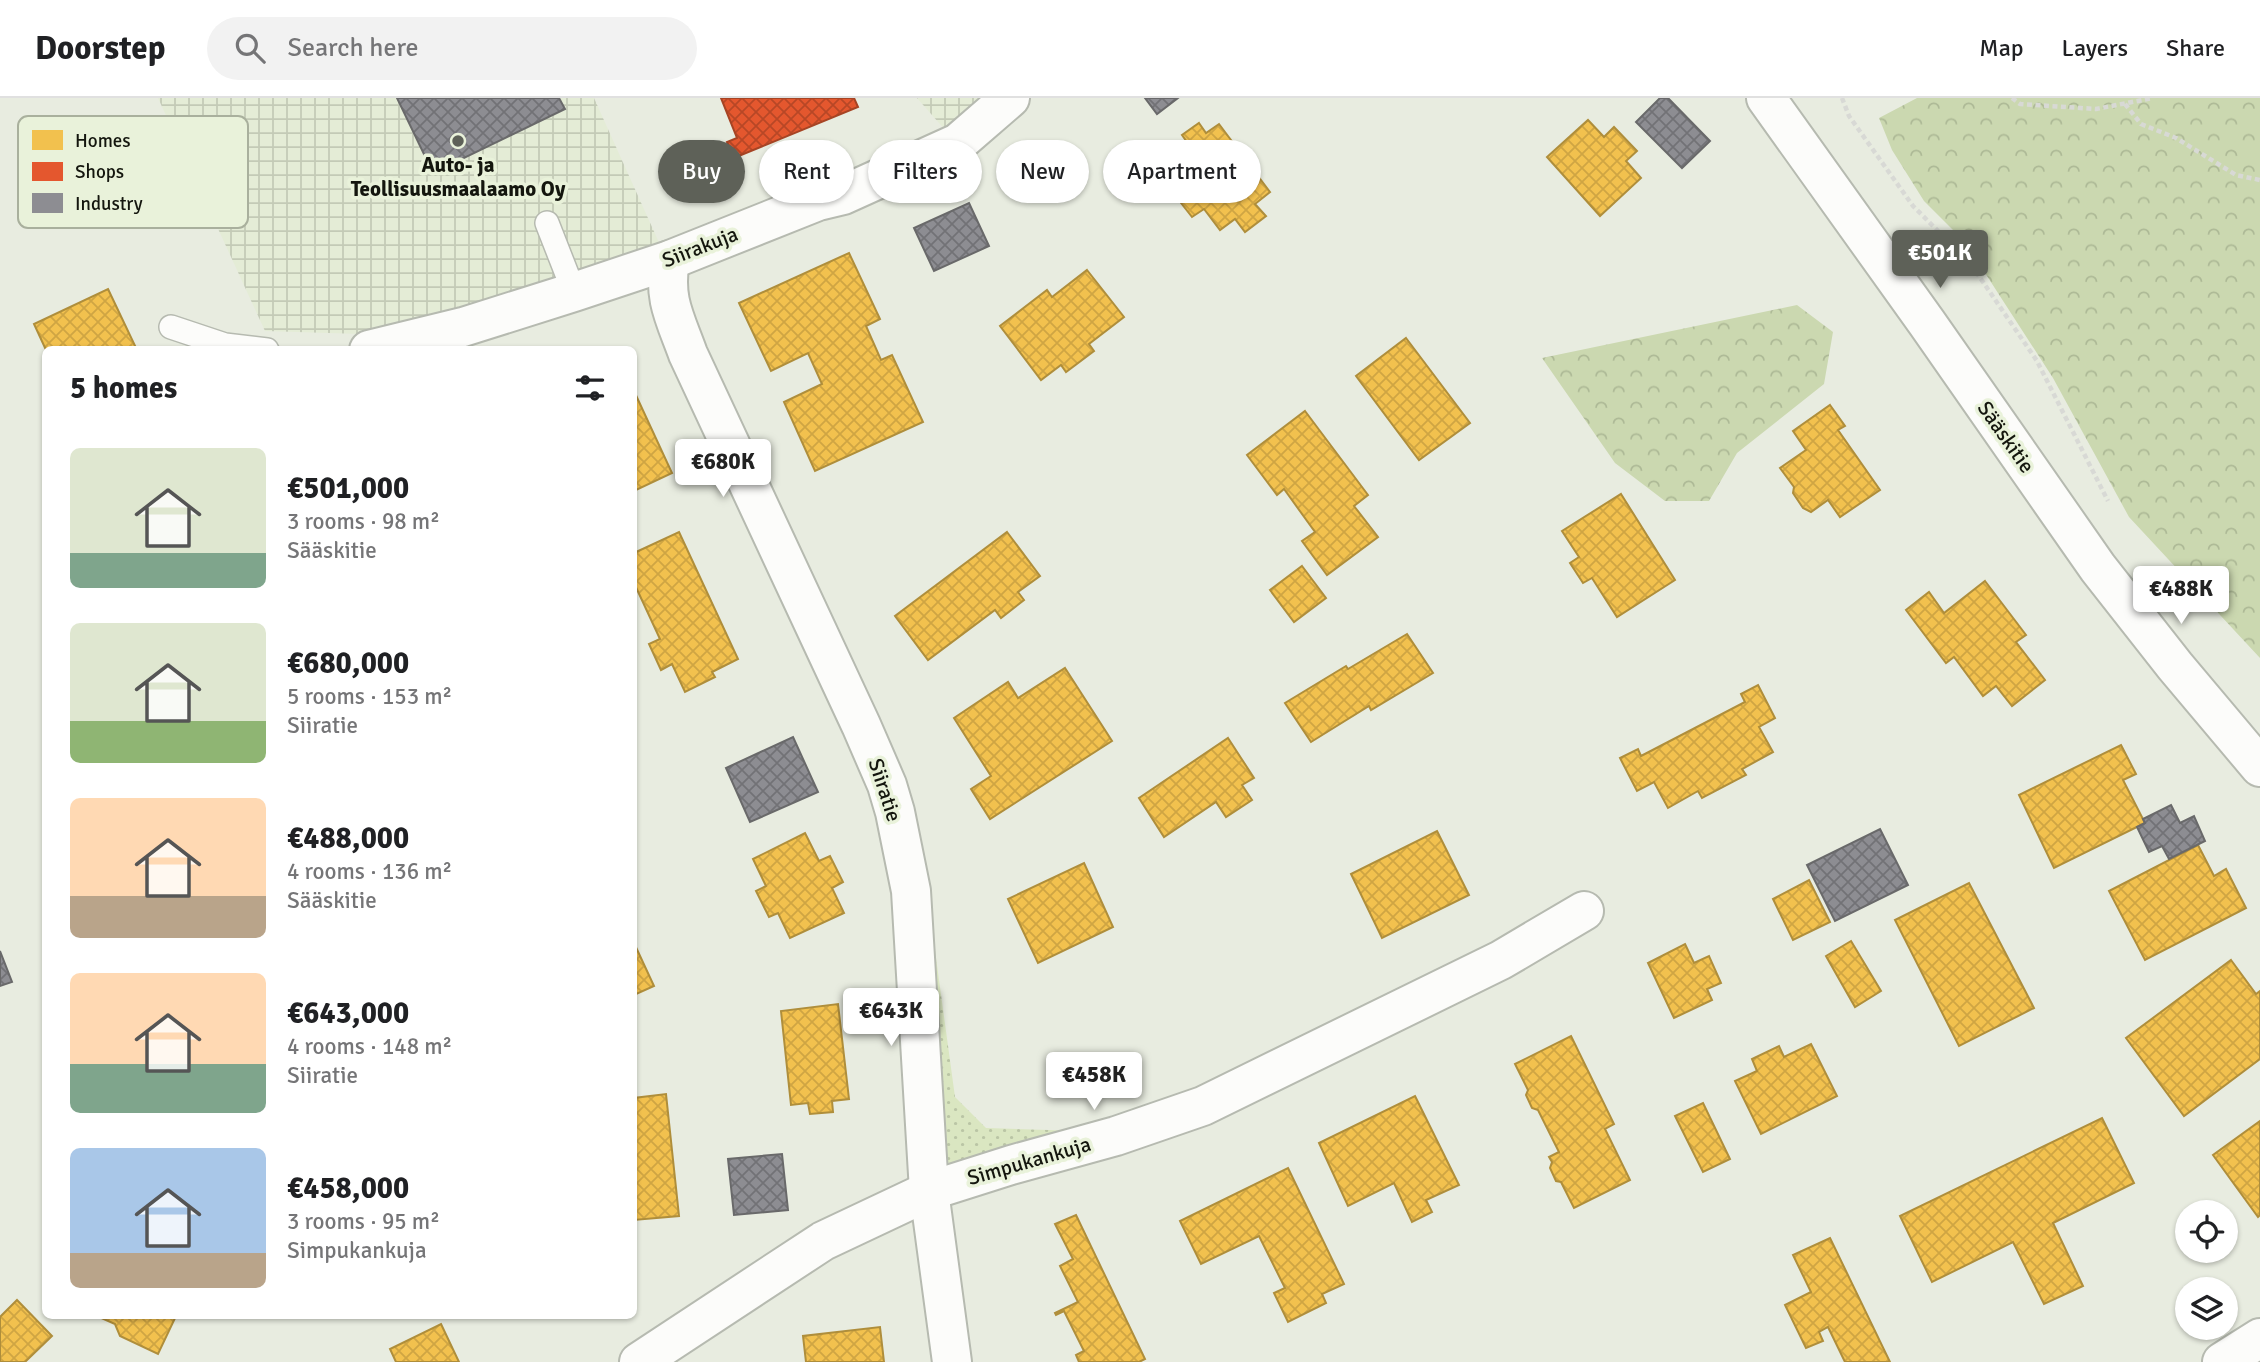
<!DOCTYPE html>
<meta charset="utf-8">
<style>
:root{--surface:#fff;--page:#f2f2f2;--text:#202124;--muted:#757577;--line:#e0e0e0;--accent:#5e6158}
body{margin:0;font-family:Signika,sans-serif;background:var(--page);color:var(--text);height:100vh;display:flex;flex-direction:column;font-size:26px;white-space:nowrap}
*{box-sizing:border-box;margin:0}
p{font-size:23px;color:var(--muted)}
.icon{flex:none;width:38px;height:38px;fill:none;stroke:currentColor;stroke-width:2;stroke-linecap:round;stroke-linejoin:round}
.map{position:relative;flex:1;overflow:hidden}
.drawer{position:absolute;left:42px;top:248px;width:595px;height:973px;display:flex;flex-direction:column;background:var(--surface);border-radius:10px;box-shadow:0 2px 5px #0004}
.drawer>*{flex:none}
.banner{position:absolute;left:658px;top:42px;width:665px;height:63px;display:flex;gap:14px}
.controls{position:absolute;left:2175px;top:1102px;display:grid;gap:14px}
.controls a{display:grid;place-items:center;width:63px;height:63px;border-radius:50%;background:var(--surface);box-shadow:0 2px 5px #0004;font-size:35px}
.price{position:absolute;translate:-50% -60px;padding:0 16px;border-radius:7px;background:#fff;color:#222;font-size:23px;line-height:46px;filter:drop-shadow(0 2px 4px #0008)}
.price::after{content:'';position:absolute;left:50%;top:42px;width:21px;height:16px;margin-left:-10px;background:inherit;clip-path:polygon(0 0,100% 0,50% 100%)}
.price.current{background:var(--accent);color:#fff}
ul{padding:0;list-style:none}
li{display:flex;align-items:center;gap:21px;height:175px;padding:0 28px}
li span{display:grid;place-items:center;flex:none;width:196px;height:140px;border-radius:10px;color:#555}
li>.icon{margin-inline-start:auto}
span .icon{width:84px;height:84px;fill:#fffc;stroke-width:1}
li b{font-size:30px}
h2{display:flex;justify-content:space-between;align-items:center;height:84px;padding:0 28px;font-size:30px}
.pill{padding:0 24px;border-radius:32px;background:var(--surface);box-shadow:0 2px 5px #0004;font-size:24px;line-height:63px}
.pill.current{background:var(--accent);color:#fff}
header{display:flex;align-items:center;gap:42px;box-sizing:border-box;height:98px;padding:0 35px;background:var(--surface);border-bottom:2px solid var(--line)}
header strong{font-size:33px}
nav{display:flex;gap:38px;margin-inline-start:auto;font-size:24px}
.search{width:490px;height:63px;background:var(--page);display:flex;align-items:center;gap:18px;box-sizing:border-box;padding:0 24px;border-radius:38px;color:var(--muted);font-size:26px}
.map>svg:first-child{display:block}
.industrial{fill:url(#industrial-grid)}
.grass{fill:url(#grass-dots)}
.forest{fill:url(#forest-crowns)}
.homes{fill:url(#homes-cross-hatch);stroke:#af8e3b;stroke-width:2}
.shops{fill:url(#shops-cross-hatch);stroke:#a64424;stroke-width:2}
.industry{fill:url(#industry-cross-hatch);stroke:#69696a;stroke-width:2}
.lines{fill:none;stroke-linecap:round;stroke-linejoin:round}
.lane-casing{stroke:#b6bab0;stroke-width:26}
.street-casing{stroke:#b6bab0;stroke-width:42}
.secondary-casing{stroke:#b6bab0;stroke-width:42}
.path{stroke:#d8d9d5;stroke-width:4.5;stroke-dasharray:5 3.5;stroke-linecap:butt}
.lane{stroke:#fcfcfa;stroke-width:23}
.street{stroke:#fcfcfa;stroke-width:38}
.secondary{stroke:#fcfcfa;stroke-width:38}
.poi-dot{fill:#5e6158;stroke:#e9f2da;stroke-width:2.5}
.labels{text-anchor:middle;stroke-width:7;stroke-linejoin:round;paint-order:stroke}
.poi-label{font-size:21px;font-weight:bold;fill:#14160e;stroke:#e9f2da}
.street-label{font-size:21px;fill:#14160e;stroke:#e9f2da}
.key{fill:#e9f2da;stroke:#a9b09d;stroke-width:2}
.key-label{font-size:19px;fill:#14160e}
</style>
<header>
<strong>Doorstep</strong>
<div class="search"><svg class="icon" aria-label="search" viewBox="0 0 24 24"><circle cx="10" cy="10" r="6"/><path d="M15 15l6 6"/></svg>Search here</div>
<nav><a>Map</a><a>Layers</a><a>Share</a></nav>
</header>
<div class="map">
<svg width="2260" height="1264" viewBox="0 0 2260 1264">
<defs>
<pattern id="industrial-grid" width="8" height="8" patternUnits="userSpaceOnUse" patternTransform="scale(1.75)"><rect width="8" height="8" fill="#e4ecd6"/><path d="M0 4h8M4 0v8" fill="none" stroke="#c3cab6"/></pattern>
<pattern id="grass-dots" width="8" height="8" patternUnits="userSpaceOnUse" patternTransform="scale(1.75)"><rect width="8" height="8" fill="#dae6c1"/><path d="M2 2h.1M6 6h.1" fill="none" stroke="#bac5a5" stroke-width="1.8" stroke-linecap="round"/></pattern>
<pattern id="forest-crowns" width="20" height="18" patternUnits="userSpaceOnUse" patternTransform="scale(1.75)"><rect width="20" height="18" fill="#cbd8b0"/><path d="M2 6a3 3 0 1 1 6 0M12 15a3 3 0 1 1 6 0" fill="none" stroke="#adb996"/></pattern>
<pattern id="homes-cross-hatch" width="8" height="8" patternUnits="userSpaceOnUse" patternTransform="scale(1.75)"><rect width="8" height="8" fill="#f2c14e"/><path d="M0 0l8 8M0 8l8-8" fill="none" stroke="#cfa543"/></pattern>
<pattern id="shops-cross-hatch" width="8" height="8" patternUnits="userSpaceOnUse" patternTransform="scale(1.75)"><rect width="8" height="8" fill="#e4572e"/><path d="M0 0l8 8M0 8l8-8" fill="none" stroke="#b84726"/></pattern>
<pattern id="industry-cross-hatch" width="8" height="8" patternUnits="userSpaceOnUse" patternTransform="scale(1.75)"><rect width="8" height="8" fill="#8d8d92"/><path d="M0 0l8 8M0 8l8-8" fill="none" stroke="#727276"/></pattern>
</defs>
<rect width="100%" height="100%" fill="#e8ece0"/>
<g class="industrial">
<polygon points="158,0 594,0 661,149 505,198 360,236 265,233"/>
<polygon points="917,0 979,0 946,33"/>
</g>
<polygon class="grass" points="918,728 955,999 986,1030 1081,1033 929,1093 911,793"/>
<g class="forest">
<polygon points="1917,0 2260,0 2260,560 2129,419 2053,280 1965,144 1924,103 1892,52 1879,20"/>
<polygon points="1797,207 1833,234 1824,286 1737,355 1709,403 1665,403 1615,365 1542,260"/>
</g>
<g class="homes">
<polygon points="1588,22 1604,39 1614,29 1637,53 1626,63 1641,80 1600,118 1547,59"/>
<polygon points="1199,25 1206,35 1219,26 1270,94 1255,106 1266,118 1245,134 1235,121 1220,132 1204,111 1192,119 1174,96 1186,87 1168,64 1189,47 1182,37"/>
<polygon points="849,155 880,221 866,228 881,262 892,257 923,324 815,373 784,304 822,286 808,255 771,273 739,205"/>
<polygon points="1087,172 1124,219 1089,246 1094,253 1066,274 1061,267 1041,282 1000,228 1047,192 1052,199"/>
<polygon points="108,191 137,252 46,252 34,226"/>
<polygon points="1406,240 1470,325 1419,362 1356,278"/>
<polygon points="634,293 672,375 634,393"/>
<polygon points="1830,307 1845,328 1838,332 1880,392 1840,419 1828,402 1811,414 1803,410 1793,395 1794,389 1780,370 1806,352 1793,333"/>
<polygon points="1305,313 1368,397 1354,408 1378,439 1327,477 1302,443 1315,434 1284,391 1277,397 1247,357"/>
<polygon points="1621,396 1675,482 1617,519 1592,480 1583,485 1570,465 1579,459 1562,433"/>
<polygon points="679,434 738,561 712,574 715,579 685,594 672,566 661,572 649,546 660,541 634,485 634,455"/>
<polygon points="1007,434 1040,478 1018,494 1024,502 1001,520 995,512 928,562 895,518"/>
<polygon points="1302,468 1326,500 1294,524 1270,492"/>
<polygon points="1985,483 2026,537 2016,544 2045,582 2012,608 1996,588 1983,598 1954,559 1946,565 1906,512 1929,494 1944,515"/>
<polygon points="1407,536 1433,575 1371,612 1369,608 1311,644 1285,605 1346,568 1348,571"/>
<polygon points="1065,570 1112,643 990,721 971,691 991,678 954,620 1008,584 1018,600"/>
<polygon points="1758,587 1775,620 1759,629 1773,654 1742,671 1746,677 1702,700 1698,693 1668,710 1654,684 1637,693 1620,660 1638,651 1641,658 1745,604 1741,596"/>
<polygon points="1228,640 1254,680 1242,687 1252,702 1226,719 1216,704 1164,739 1139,700"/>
<polygon points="2121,647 2136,676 2123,682 2145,725 2054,770 2019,697"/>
<polygon points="1437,733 1469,797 1382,840 1351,776"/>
<polygon points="805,735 819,763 830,758 843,784 832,790 844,815 790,840 778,815 769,819 756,793 766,788 753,761"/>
<polygon points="2198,747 2214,778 2226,771 2246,810 2145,862 2109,793"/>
<polygon points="1084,765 1113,829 1038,865 1008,801"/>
<polygon points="1809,782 1830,824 1793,842 1773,801"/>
<polygon points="1969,785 2034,910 1959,948 1895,822"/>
<polygon points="1851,843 1881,893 1855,909 1826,858"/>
<polygon points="634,845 654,888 634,897"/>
<polygon points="1685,846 1694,865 1709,858 1721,885 1707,891 1712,902 1674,920 1648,865"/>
<polygon points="2231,862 2256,896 2260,893 2260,961 2184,1018 2126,940"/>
<polygon points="838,906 849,1001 832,1003 833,1014 810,1016 808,1005 791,1007 781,913"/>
<polygon points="1571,938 1614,1026 1605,1031 1630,1082 1574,1110 1561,1084 1556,1083 1550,1070 1552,1064 1549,1059 1559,1054 1538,1012 1532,1010 1526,997 1528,992 1515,966"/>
<polygon points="1811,946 1837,998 1761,1036 1735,983 1757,973 1752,961 1779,948 1784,959"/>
<polygon points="666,996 679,1118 634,1122 634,1000"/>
<polygon points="1415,998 1459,1087 1426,1102 1432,1114 1412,1124 1394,1085 1348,1108 1319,1045"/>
<polygon points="1703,1005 1730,1061 1703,1074 1675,1018"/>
<polygon points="2102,1020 2134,1085 2053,1125 2083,1188 2044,1206 2013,1144 1932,1184 1900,1118"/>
<polygon points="2260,1023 2260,1117 2258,1119 2213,1057"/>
<polygon points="1288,1070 1344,1186 1322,1196 1326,1205 1288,1224 1274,1195 1285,1190 1259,1138 1201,1166 1180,1123"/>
<polygon points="1076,1117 1145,1261 1139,1264 1079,1264 1076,1257 1084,1253 1064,1213 1056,1217 1055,1215 1078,1204 1060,1168 1073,1161 1055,1126"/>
<polygon points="1830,1140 1890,1264 1845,1264 1828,1229 1819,1234 1823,1243 1806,1250 1785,1207 1811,1194 1793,1157"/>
<polygon points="17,1202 52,1238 25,1264 0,1264 0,1219"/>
<polygon points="97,1218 176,1218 158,1256 120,1238 115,1226"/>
<polygon points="441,1226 459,1264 396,1264 390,1251"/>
<polygon points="880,1229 884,1264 806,1264 803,1238"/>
</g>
<polygon class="shops" points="721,0 854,0 858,9 734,60 727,44 737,40"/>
<g class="industry">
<polygon points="397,0 559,0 565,11 433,75"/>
<polygon points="1145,0 1178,0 1157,16"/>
<polygon points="1660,0 1668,0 1710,43 1682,70 1636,24"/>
<polygon points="969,105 989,148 934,173 914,130"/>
<polygon points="793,639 818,694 750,724 726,670"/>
<polygon points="2171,707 2180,725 2194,718 2205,743 2169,761 2162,748 2149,754 2137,729 2145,725 2143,721"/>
<polygon points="1880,731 1908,787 1835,823 1807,767"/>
<polygon points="0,853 12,884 0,888"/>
<polygon points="782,1056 788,1112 734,1117 728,1061"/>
</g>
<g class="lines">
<defs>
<g id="lane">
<polyline points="547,125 574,194"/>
<polyline points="171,229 225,247 267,252"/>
</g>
<g id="street">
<path d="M670,162c-7,39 5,58 18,94l173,371 26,60 8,27 16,79 18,300 23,171"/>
<polyline points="369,252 463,229 574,194 670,162 818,103 843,97 958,45 1010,0"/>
<polyline points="639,1264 823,1143 929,1093 1011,1067 1116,1038 1203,1008 1501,862 1584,813"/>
<polyline points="2222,1264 2260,1240"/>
</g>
<polyline id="secondary" points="1766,0 1927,225 2098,470 2175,568 2260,669"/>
</defs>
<use href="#lane" class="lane-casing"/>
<use href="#street" class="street-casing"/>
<use href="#secondary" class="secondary-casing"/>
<g class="path">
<polyline points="1842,0 1849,18 1913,108 1970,165 2037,263 2108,403"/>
<polyline points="2012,0 2020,6 2096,11 2153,0"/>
<polyline points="2125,6 2141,26 2176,40 2236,77 2260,82"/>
</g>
<use href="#lane" class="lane"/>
<use href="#street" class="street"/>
<use href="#secondary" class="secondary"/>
</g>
<circle class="poi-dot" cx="458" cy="43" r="7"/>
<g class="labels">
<g class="poi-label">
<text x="458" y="74">Auto- ja<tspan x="458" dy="24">Teollisuusmaalaamo Oy</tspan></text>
</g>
<g class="street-label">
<text transform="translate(700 149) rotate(-21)" y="7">Siirakuja</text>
<text transform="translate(2006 339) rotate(55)" y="7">Sääskitie</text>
<text transform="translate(885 692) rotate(72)" y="7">Siiratie</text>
<text transform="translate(1029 1063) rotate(-16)" y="7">Simpukankuja</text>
</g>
</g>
<rect x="18" y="18" width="230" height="112" rx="10" class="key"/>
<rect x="32" y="32" width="31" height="20" fill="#f2c14e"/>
<rect x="32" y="64" width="31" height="19" fill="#e4572e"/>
<rect x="32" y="95" width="31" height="20" fill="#8d8d92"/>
<g class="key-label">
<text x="75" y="49">Homes</text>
<text x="75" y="80">Shops</text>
<text x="75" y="112">Industry</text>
</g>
</svg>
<div class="controls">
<a><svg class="icon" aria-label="locate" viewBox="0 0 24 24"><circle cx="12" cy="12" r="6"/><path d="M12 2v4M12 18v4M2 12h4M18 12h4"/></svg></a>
<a><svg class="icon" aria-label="layers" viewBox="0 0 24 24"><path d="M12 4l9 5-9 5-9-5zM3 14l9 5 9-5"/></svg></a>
</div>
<b class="price current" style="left:1940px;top:192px">€501K</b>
<b class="price" style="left:723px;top:401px">€680K</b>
<b class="price" style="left:2181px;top:528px">€488K</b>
<b class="price" style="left:891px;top:950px">€643K</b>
<b class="price" style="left:1094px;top:1014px">€458K</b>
<div class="banner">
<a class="pill current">Buy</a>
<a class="pill">Rent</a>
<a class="pill">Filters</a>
<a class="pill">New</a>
<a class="pill">Apartment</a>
</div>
<section class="drawer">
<h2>5 homes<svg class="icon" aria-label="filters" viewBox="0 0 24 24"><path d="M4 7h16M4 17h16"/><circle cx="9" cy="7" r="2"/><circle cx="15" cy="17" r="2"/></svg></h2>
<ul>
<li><span style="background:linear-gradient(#dfe7d0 75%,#7fa58c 0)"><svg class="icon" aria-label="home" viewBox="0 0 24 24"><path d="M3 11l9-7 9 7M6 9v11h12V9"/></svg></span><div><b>€501,000</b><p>3 rooms · 98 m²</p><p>Sääskitie</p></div></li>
<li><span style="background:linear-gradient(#dfe7d0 70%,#8fb573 0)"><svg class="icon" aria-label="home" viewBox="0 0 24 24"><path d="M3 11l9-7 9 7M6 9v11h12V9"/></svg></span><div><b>€680,000</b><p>5 rooms · 153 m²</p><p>Siiratie</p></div></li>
<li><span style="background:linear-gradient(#ffd9b3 70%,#b9a48a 0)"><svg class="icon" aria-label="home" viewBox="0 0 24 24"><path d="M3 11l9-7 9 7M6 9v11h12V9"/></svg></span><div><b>€488,000</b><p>4 rooms · 136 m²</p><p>Sääskitie</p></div></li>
<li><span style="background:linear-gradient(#ffd9b3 65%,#7fa58c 0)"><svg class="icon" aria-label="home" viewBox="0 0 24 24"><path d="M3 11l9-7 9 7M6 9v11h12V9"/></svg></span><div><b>€643,000</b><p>4 rooms · 148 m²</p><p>Siiratie</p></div></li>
<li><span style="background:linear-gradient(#a9c7e8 75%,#b9a48a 0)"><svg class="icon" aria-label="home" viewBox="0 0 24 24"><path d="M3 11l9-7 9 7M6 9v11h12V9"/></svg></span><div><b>€458,000</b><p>3 rooms · 95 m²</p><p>Simpukankuja</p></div></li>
</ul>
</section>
</div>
